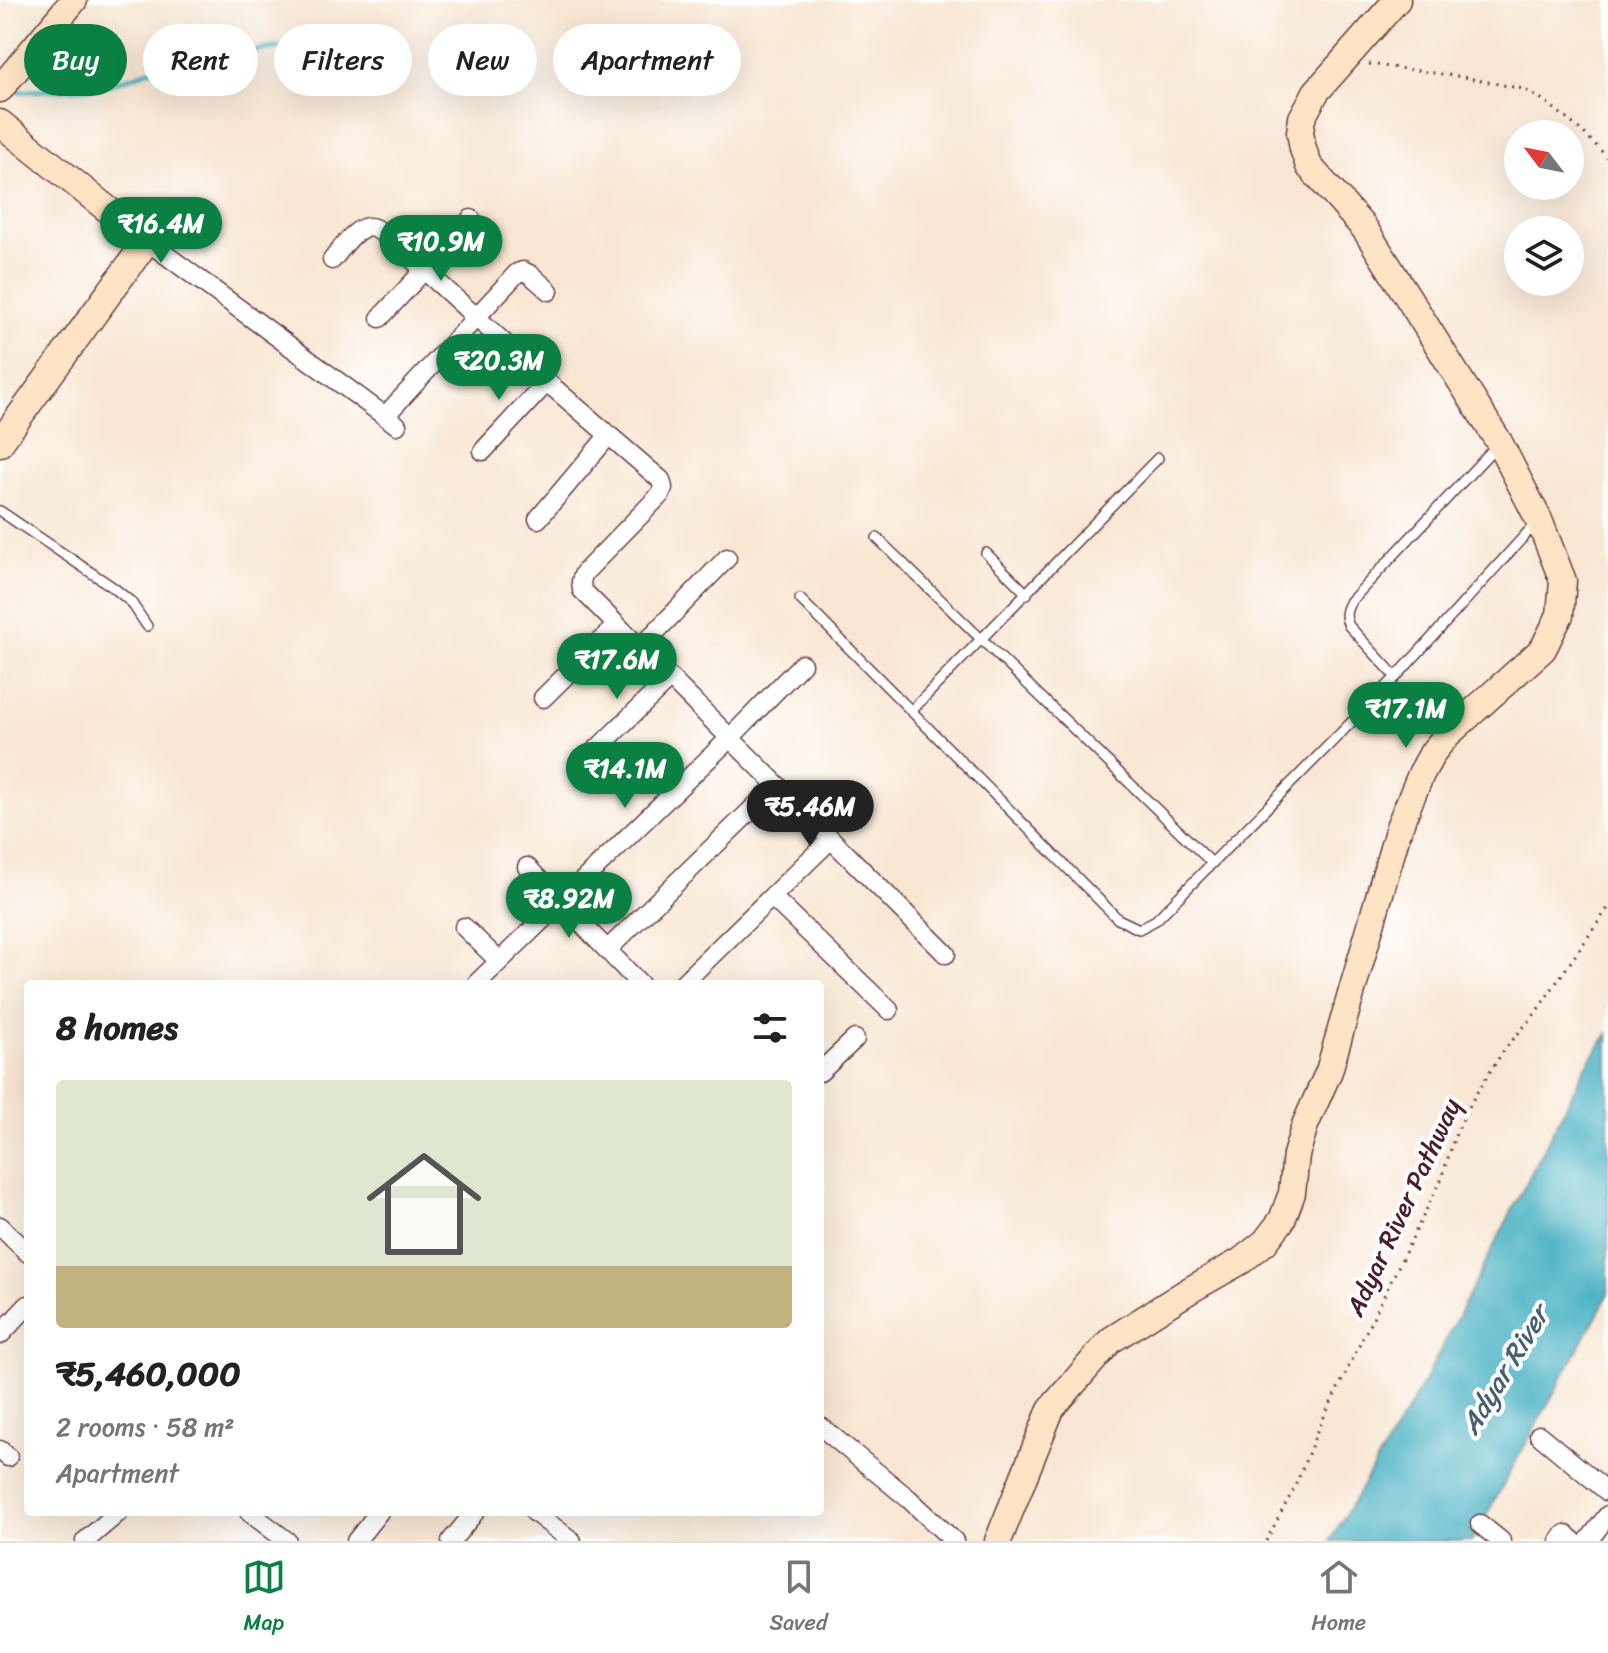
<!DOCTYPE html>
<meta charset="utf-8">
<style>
:root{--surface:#fff;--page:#f2f2f2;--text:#222;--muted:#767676;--line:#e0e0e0;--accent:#0b8043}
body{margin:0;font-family:Sriracha,sans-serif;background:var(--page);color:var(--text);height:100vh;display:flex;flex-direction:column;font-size:30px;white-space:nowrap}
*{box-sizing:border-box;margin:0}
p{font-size:26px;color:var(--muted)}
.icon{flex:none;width:44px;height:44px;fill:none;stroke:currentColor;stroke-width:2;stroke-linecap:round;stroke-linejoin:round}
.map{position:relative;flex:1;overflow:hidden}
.side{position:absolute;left:24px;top:980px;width:800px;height:536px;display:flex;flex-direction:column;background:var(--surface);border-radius:8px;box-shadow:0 8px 32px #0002}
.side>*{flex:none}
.guide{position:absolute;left:24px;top:24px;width:800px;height:72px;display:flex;gap:16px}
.needle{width:52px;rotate:302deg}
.controls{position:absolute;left:1504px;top:120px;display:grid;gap:16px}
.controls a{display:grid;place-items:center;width:80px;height:80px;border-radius:50%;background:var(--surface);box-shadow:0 8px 32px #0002;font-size:40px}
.price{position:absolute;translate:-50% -68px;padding:0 18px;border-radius:28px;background:var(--accent);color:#fff;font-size:26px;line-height:52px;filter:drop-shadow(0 2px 4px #0008)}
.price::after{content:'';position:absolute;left:50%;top:48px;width:24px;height:18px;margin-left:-12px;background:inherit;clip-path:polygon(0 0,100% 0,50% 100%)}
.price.selected{background:#222;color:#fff}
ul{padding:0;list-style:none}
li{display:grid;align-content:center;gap:16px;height:424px;padding:0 32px}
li+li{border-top:2px solid var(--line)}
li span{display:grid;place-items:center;height:248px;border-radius:8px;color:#555}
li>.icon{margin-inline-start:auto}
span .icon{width:144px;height:144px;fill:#fffc;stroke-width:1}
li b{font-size:34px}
h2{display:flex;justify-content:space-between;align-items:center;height:96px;padding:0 32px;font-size:34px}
.tag{padding:0 28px;border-radius:36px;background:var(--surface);box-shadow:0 8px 32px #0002;font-size:28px;line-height:72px}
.tag.selected{background:var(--accent);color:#fff}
.menu{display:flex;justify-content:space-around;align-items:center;height:112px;border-top:2px solid var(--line);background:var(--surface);font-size:22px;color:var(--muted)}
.menu a{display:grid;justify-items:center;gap:4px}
.menu .selected{color:var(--accent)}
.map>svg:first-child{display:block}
.water{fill:#43afc1;stroke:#466776;stroke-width:2}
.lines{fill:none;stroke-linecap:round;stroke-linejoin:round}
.stream{stroke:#43afc1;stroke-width:5}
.lane-casing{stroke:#643d44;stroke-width:12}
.street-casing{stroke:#643d44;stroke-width:21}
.secondary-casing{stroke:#643d44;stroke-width:29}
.path{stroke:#643d44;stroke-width:3;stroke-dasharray:2 6;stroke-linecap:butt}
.lane{stroke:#fff;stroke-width:9}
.street{stroke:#fff;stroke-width:18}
.secondary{stroke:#fee4c5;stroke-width:26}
.labels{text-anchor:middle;stroke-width:8;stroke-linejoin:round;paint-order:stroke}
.street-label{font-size:26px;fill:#4a1f2b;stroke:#fff}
.water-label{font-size:28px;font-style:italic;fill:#47606e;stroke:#fff}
</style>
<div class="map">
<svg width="1608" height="1541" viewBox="0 0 1608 1541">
<rect width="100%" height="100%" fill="#fff"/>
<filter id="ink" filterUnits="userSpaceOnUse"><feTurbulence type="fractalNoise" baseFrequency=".0125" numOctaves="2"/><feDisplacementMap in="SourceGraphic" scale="16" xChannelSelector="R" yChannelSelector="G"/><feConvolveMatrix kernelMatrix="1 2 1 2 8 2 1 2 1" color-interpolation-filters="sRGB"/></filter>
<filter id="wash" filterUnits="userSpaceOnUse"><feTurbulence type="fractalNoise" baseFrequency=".006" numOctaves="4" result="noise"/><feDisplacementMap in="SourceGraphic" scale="32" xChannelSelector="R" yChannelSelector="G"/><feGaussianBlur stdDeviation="1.8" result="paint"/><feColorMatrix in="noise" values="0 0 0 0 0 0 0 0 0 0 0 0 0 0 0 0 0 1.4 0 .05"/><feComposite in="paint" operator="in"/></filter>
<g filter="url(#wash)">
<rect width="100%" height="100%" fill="#f8e6d2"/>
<polygon class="water" points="1608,1034 1608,1295 1472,1541 1330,1541 1424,1382 1588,1063"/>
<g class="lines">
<polyline class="stream" points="9,92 101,88 169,63 304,44"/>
</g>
</g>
<g filter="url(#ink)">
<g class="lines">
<defs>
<g id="lane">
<polyline points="0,511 114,588 131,602 147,626"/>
<polyline points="877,538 1212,863"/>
<polyline points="986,553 1027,594"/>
<polyline points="800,599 1118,919 1139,929 1156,920 1396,677 1537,522"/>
<path d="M1396,677l-47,-51c-5,-10 -3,-16 2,-25l145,-155"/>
<polyline points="911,711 1158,458"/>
</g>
<g id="street">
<polyline points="147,241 397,425"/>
<path d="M332,260c10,-11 25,-38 42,-32 2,0 10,6 12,7l161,147 114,98 2,8 -3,7 -76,78 -3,8 1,9 364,364"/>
<polyline points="380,318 471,219"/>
<polyline points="385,416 517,273 523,271 531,275 549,291"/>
<polyline points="483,451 547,382"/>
<polyline points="538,519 609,435"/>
<polyline points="640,648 727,558"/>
<polyline points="543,698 617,625"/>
<polyline points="593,753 670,678"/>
<polyline points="527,867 640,984"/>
<polyline points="772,897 889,1010"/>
<polyline points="464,927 499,961"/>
<polyline points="607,950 777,785"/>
<polyline points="476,984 730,738 802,664"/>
<polyline points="682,984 831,839"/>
<polyline points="820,1072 855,1039"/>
<polyline points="0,1226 28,1253"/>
<polyline points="0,1335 28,1305"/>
<polyline points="820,1426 909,1499 954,1541"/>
<polyline points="1539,1435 1608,1492"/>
<polyline points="0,1450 8,1457"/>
<polyline points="249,1512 287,1541"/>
<polyline points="534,1512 572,1541"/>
<polyline points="1480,1524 1501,1541"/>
<polyline points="85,1541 119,1512"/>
<polyline points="356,1541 379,1512"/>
<polyline points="451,1541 475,1512"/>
<polyline points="1560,1541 1565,1534 1573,1541"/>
<polyline points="1588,1541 1608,1515"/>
</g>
<g id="secondary">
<polyline points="0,89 74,0"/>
<polyline points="0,123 147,241 0,443"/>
<polyline points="998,1541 1051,1409 1111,1340 1190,1290 1241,1261 1265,1242 1282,1220 1292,1193 1296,1155 1305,1125 1329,1071 1399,827 1421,774 1433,752 1448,734 1543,649 1560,615 1563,581 1539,520 1499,442 1365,229 1309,166 1303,149 1300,132 1302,118 1316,92 1397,0"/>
</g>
</defs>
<use href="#lane" class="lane-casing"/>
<use href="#street" class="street-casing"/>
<use href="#secondary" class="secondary-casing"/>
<g class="path">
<polyline points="1369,64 1463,77 1523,89 1545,101 1583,132 1608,158"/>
<polyline points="1266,1541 1295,1487 1318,1429 1441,1180 1455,1136 1474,1097 1504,1050 1534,1015 1608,908"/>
</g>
<use href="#lane" class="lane"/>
<use href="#street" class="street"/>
<use href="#secondary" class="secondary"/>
</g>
</g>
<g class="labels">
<g class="street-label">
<text transform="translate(1403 1207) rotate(-65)" y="9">Adyar River Pathway</text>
</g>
<g class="water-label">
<text transform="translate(1504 1370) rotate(-59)" y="10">Adyar River</text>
</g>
</g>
</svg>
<div class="controls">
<a><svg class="needle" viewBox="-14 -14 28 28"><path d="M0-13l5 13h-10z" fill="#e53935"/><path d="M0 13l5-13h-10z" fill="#767676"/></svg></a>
<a><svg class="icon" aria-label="layers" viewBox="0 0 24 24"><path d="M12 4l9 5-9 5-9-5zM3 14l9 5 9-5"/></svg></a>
</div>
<b class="price" style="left:161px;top:265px">₹16.4M</b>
<b class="price" style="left:441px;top:283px">₹10.9M</b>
<b class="price" style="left:499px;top:402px">₹20.3M</b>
<b class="price" style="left:617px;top:701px">₹17.6M</b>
<b class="price" style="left:1406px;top:750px">₹17.1M</b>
<b class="price" style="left:625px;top:810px">₹14.1M</b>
<b class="price selected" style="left:810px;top:848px">₹5.46M</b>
<b class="price" style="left:569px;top:940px">₹8.92M</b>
<div class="guide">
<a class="tag selected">Buy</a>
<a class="tag">Rent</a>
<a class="tag">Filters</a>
<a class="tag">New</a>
<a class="tag">Apartment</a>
</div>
<section class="side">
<h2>8 homes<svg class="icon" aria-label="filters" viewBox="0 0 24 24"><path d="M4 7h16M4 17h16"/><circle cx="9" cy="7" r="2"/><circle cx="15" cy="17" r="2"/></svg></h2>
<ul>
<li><span style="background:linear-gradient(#dfe7d0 75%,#c2b280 0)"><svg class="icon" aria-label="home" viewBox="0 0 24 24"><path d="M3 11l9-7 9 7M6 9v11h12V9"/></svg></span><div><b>₹5,460,000</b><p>2 rooms · 58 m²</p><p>Apartment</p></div></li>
</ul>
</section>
</div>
<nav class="menu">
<a class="selected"><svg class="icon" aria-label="map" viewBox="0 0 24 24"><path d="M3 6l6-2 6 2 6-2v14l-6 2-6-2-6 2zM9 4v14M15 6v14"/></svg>Map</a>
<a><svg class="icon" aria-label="saved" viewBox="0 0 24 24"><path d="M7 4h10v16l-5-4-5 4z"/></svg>Saved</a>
<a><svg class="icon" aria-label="home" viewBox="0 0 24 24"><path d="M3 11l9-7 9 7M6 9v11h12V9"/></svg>Home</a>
</nav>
